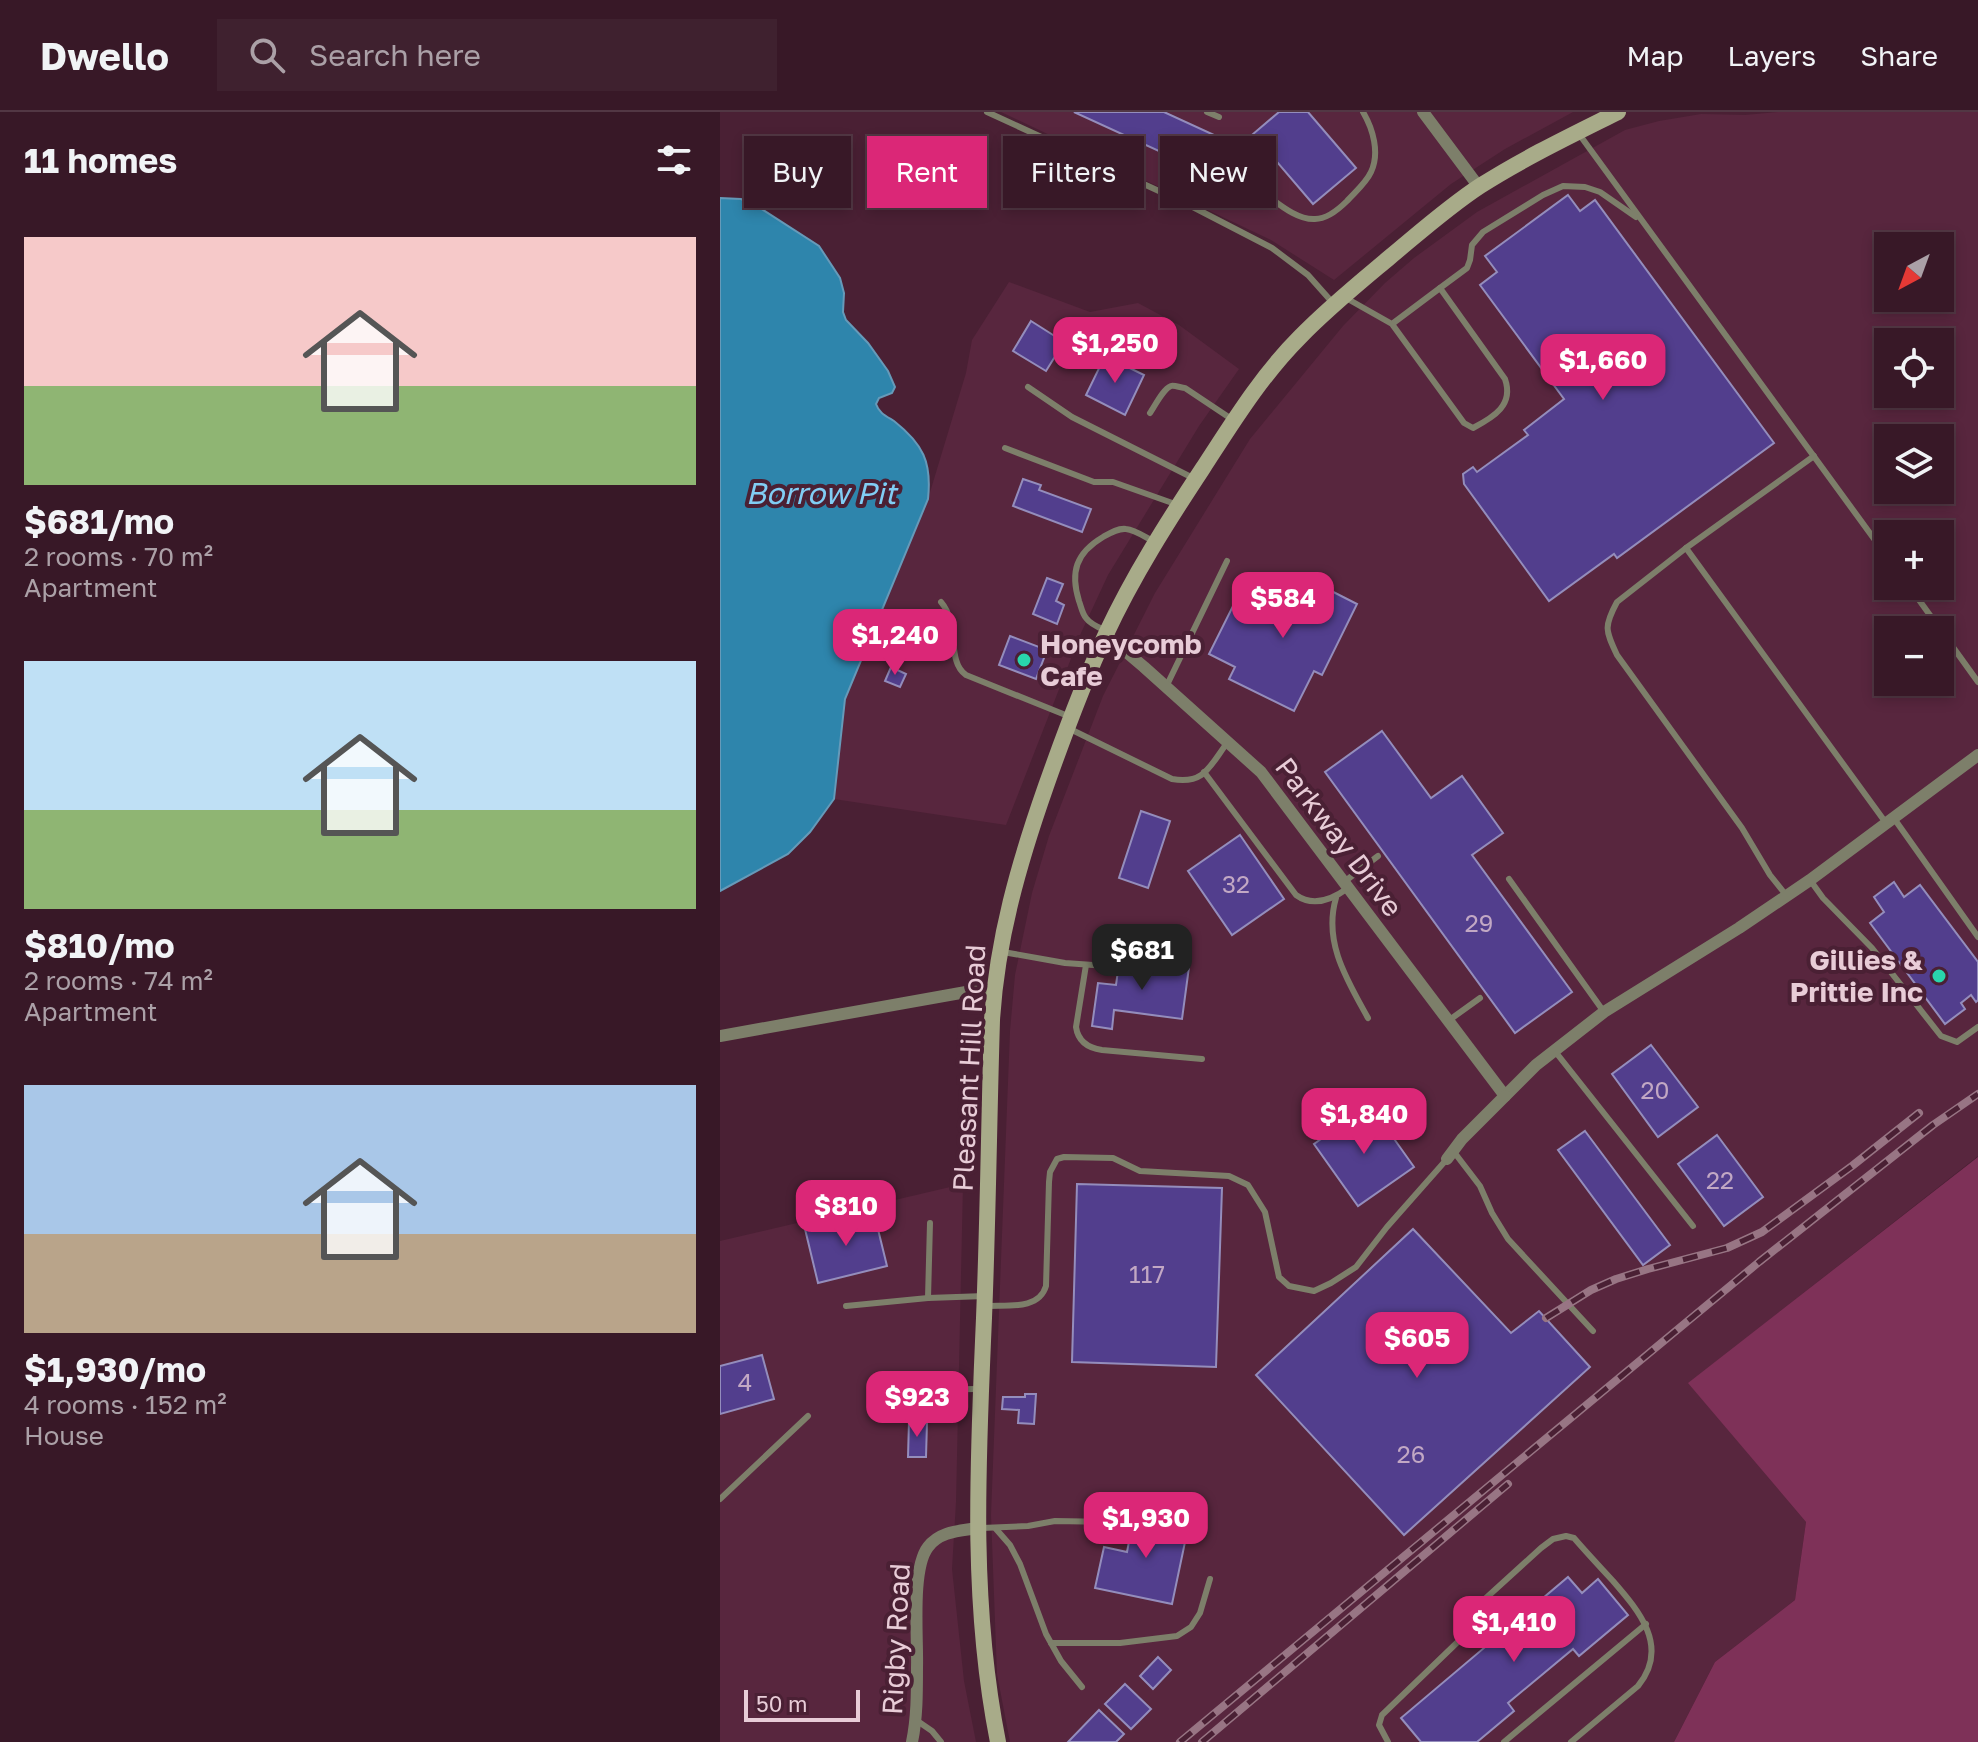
<!DOCTYPE html>
<meta charset="utf-8">
<style>
:root{--surface:#381827;--page:#3f212f;--text:#f1f3f6;--muted:#aba0a7;--line:#523744;--accent:#db2777}
body{margin:0;font-family:"Golos Text",sans-serif;background:var(--page);color:var(--text);height:100vh;display:flex;flex-direction:column;font-size:30px;white-space:nowrap}
*{box-sizing:border-box;margin:0}
p{font-size:26px;color:var(--muted)}
.icon{flex:none;width:44px;height:44px;fill:none;stroke:currentColor;stroke-width:2;stroke-linecap:round;stroke-linejoin:round}
.map{position:relative;flex:1;overflow:hidden}
.side{display:flex;flex-direction:column;background:var(--surface);width:720px}
.side>*{flex:none}
.hud{position:absolute;left:24px;top:24px;width:760px;height:72px;display:flex;gap:16px}
.needle{width:52px;rotate:221deg}
.buttons{position:absolute;left:1154px;top:120px;display:grid;gap:16px}
.buttons a{display:grid;place-items:center;width:80px;height:80px;border-radius:0px;background:var(--surface);box-shadow:0 4px 12px #0003,0 0 0 2px var(--line);font-size:40px}
.scale{position:absolute;left:24px;bottom:20px;width:116px;box-sizing:border-box;padding-left:8px;border:4px solid #e8ccd7;border-top:0;font-size:22px;line-height:28px;white-space:nowrap;color:#e8ccd7;-webkit-text-stroke:6px #4a2034;paint-order:stroke}
.price{position:absolute;translate:-50% -68px;padding:0 18px;border-radius:16px;background:var(--accent);color:#fff;font-size:26px;line-height:52px;filter:drop-shadow(0 2px 4px #0008)}
.price::after{content:'';position:absolute;left:50%;top:48px;width:24px;height:18px;margin-left:-12px;background:inherit;clip-path:polygon(0 0,100% 0,50% 100%)}
.price.active{background:#222;color:#fff}
ul{padding:0;list-style:none}
li{display:grid;align-content:center;gap:16px;height:424px;padding:0 24px}
li span{display:grid;place-items:center;height:248px;border-radius:0px;color:#555}
li>.icon{margin-inline-start:auto}
span .icon{width:144px;height:144px;fill:#fffc;stroke-width:1}
li b{font-size:34px}
h2{display:flex;justify-content:space-between;align-items:center;height:96px;padding:0 24px;font-size:34px}
.chip{padding:0 28px;border-radius:0px;background:var(--surface);box-shadow:0 4px 12px #0003,0 0 0 2px var(--line);font-size:28px;line-height:72px}
.chip.active{background:var(--accent);color:#fff}
header{display:flex;align-items:center;gap:48px;box-sizing:border-box;height:112px;padding:0 40px;background:var(--surface);border-bottom:2px solid var(--line)}
header strong{font-size:38px}
nav{display:flex;gap:44px;margin-inline-start:auto;font-size:28px}
.search{width:560px;height:72px;background:var(--page);display:flex;align-items:center;gap:20px;box-sizing:border-box;padding:0 28px;border-radius:0px;color:var(--muted);font-size:30px}
main{display:flex;flex:1;min-height:0}
.map>svg:first-child{display:block}
.built{fill:#58263e;fill-rule:evenodd}
.green{fill:#7e3158}
.water{fill:#2e85ac;stroke:#669ab9;stroke-width:2}
.building{fill:#523e8d;stroke:#948dbc;stroke-width:2}
.lines{fill:none;stroke-linecap:round;stroke-linejoin:round}
.lane{stroke:#7d7f6a;stroke-width:6}
.street{stroke:#7d7f6a;stroke-width:12}
.secondary{stroke:#a8ab89;stroke-width:16}
.rail-casing{stroke:#987584;stroke-width:8}
.rail{stroke:#4a2034;stroke-width:5;stroke-dasharray:15;stroke-linecap:butt}
.poi-dot{fill:#29d5ac;stroke:#4a2034;stroke-width:3}
.labels{text-anchor:middle;stroke-width:8;stroke-linejoin:round;paint-order:stroke}
.number-label{font-size:24px;fill:#c2a8c4}
.poi-label{font-size:28px;font-weight:bold;fill:#e8ccd7;stroke:#4a2034;text-anchor:start}
.street-label{font-size:28px;fill:#e8ccd7;stroke:#4a2034}
.water-label{font-size:30px;font-style:italic;fill:#81cdf4;stroke:#4a2034}
</style>
<header>
<strong>Dwello</strong>
<div class="search"><svg class="icon" aria-label="search" viewBox="0 0 24 24"><circle cx="10" cy="10" r="6"/><path d="M15 15l6 6"/></svg>Search here</div>
<nav><a>Map</a><a>Layers</a><a>Share</a></nav>
</header>
<main>
<section class="side">
<h2>11 homes<svg class="icon" aria-label="filters" viewBox="0 0 24 24"><path d="M4 7h16M4 17h16"/><circle cx="9" cy="7" r="2"/><circle cx="15" cy="17" r="2"/></svg></h2>
<ul>
<li><span style="background:linear-gradient(#f6c9c9 60%,#8fb573 0)"><svg class="icon" aria-label="home" viewBox="0 0 24 24"><path d="M3 11l9-7 9 7M6 9v11h12V9"/></svg></span><div><b>$681/mo</b><p>2 rooms · 70 m²</p><p>Apartment</p></div></li>
<li><span style="background:linear-gradient(#bfe0f5 60%,#8fb573 0)"><svg class="icon" aria-label="home" viewBox="0 0 24 24"><path d="M3 11l9-7 9 7M6 9v11h12V9"/></svg></span><div><b>$810/mo</b><p>2 rooms · 74 m²</p><p>Apartment</p></div></li>
<li><span style="background:linear-gradient(#a9c7e8 60%,#b9a48a 0)"><svg class="icon" aria-label="home" viewBox="0 0 24 24"><path d="M3 11l9-7 9 7M6 9v11h12V9"/></svg></span><div><b>$1,930/mo</b><p>4 rooms · 152 m²</p><p>House</p></div></li>
</ul>
</section>
<div class="map">
<svg width="1258" height="1630" viewBox="0 0 1258 1630">
<rect width="100%" height="100%" fill="#4a2034"/>
<g class="built">
<polygon points="281,0 853,0 785,37 731,72 614,168 551,128"/>
<path d="M1058,0h200v1044l-289,227 117,139 -11,78 -80,62 -41,80h-664l-13,-68 -6,-159 19,-484 5,-56 17,-82 17,-57 54,-140 52,-103 95,-154 93,-113 42,-43 29,-25 63,-46 148,-82 34,-9 42,-7 44,1zM1168,134h52v52h-52zM1168,230h52v52h-52zM1168,326h52v52h-52zM1168,422h52v52h-52zM1168,518h52v52h-52z"/>
<polygon points="289,170 370,200 418,191 459,213 519,257 479,314 388,463 361,521 286,713 114,687 125,587 208,387 246,261 252,228"/>
<polygon points="243,1072 236,1390 232,1457 244,1569 256,1630 0,1630 0,1129"/>
</g>
<polygon class="green" points="1258,1045 1258,1630 954,1630 995,1550 1075,1488 1086,1410 968,1271"/>
<path class="water" d="M0,86l21,1 19,9 59,38 21,32 4,15 -1,19 3,8 22,23 20,28 7,16 -3,6 -13,5 -3,6c3,9 10,12 18,17 29,23 38,41 34,78l-83,200 -11,100 -24,33 -22,22 -68,37z"/>
<g class="building">
<polygon points="354,0 444,0 518,34 502,68"/>
<polygon points="559,0 588,0 636,56 593,92 533,22"/>
<polygon points="848,83 860,99 875,88 1054,331 897,446 894,442 829,489 744,372 743,362 753,355 757,360 808,323 804,318 844,287 760,173 777,160 765,144"/>
<polygon points="311,209 344,230 326,259 293,239"/>
<polygon points="385,244 424,263 405,303 366,283"/>
<polygon points="303,367 321,373 319,378 371,397 362,420 293,394"/>
<polygon points="578,462 637,492 602,563 594,559 574,599 509,567 515,555 489,542 522,476 561,496"/>
<polygon points="327,466 343,472 336,489 344,493 337,512 313,502"/>
<polygon points="290,524 327,538 316,567 279,553"/>
<polygon points="171,555 186,562 180,575 165,569"/>
<polygon points="662,619 711,686 742,664 783,721 752,743 852,880 795,921 605,660"/>
<polygon points="421,699 450,709 428,776 399,766"/>
<polygon points="520,723 564,787 512,823 468,759"/>
<polygon points="1174,770 1184,785 1200,773 1258,850 1258,888 1256,890 1251,883 1241,891 1245,897 1225,912 1150,811 1164,800 1154,785"/>
<polygon points="400,845 469,855 462,907 394,898 392,917 372,914 378,871 396,873"/>
<polygon points="931,933 978,995 938,1025 892,962"/>
<polygon points="650,993 694,1055 638,1094 594,1032"/>
<polygon points="865,1019 950,1133 923,1153 838,1038"/>
<polygon points="997,1023 1043,1085 1004,1114 958,1052"/>
<polygon points="357,1072 502,1076 496,1255 352,1250"/>
<polygon points="154,1101 167,1154 98,1171 85,1117"/>
<polygon points="693,1117 791,1221 819,1199 870,1255 684,1423 536,1263"/>
<polygon points="42,1243 54,1287 0,1302 0,1254"/>
<polygon points="305,1282 316,1282 314,1312 298,1311 299,1298 282,1297 283,1285 305,1285"/>
<polygon points="189,1309 207,1310 206,1345 188,1345"/>
<polygon points="415,1399 469,1411 452,1492 375,1476 384,1435 407,1440"/>
<polygon points="848,1465 862,1481 878,1467 908,1503 859,1544 853,1537 788,1591 794,1599 757,1630 701,1630 681,1606"/>
<polygon points="438,1545 451,1558 433,1577 420,1564"/>
<polygon points="405,1572 431,1597 411,1617 385,1592"/>
<polygon points="379,1598 404,1622 396,1630 348,1630"/>
</g>
<g class="lines">
<g class="lane">
<polyline points="267,0 465,91 552,136 588,163 612,190"/>
<polyline points="487,0 499,5"/>
<polyline points="859,22 1168,446"/>
<path d="M545,82c14,10 32,26 50,25 12,0 24,-10 32,-18 8,-9 19,-18 24,-29 9,-19 2,-43 -8,-60"/>
<polyline points="720,176 747,156 750,148 752,133 763,120 823,83 843,74 865,75 880,80 916,105"/>
<path d="M626,186l46,26 72,99 9,5c21,-11 41,-23 32,-49l-65,-91 -48,36"/>
<polyline points="308,275 352,305 475,367"/>
<path d="M430,301c5,-7 13,-24 21,-27 3,-1 11,2 14,2l48,32"/>
<polyline points="285,336 374,370 393,370 458,393"/>
<polyline points="966,436 1166,711"/>
<polyline points="1189,474 1258,570"/>
<path d="M221,490c19,22 5,59 25,73l102,41"/>
<path d="M387,519c-7,-3 -16,-6 -21,-13 -4,-5 -5,-12 -7,-17 -9,-29 -3,-48 24,-64 7,-4 15,-9 23,-8 10,1 20,9 29,13"/>
<polyline points="446,575 507,449"/>
<path d="M348,616l104,51c32,6 38,-13 55,-36"/>
<path d="M484,660l92,123c18,13 37,4 52,-7"/>
<polyline points="1173,705 1258,825"/>
<polyline points="789,767 884,900"/>
<polyline points="1090,768 1103,786 1152,836 1221,924 1237,930 1258,915"/>
<polyline points="624,770 658,744"/>
<path d="M1066,783l-16,-20 -28,-47 -125,-173c-12,-25 -13,-29 0,-53l69,-54 128,-92"/>
<path d="M616,786c-13,44 11,82 32,120"/>
<polyline points="283,840 345,851 387,854"/>
<path d="M366,853l-10,62c2,14 12,21 26,23l100,9"/>
<polyline points="728,909 760,886"/>
<polyline points="834,938 973,1114"/>
<polyline points="734,1040 760,1074 772,1101 788,1127 873,1219"/>
<polyline points="208,1186 210,1111"/>
<polyline points="126,1194 208,1186 265,1184"/>
<path d="M268,1194c20,-1 51,4 58,-20l3,-104 1,-10 7,-13 7,-2 49,1 27,13 89,5 19,9 17,27 14,65 10,9 25,5 17,-8 25,-16 31,-40 60,-68"/>
<polyline points="187,1278 257,1277"/>
<polyline points="0,1387 88,1304"/>
<polyline points="262,1416 308,1414 335,1409 393,1410"/>
<polyline points="276,1417 290,1433 300,1452 326,1522 341,1549 362,1575"/>
<polyline points="331,1531 400,1531 457,1524 471,1515 480,1501 490,1467"/>
<polyline points="196,1608 212,1619 221,1630"/>
<path d="M668,1630l-9,-17 3,-10 85,-82 19,-35 55,-50 12,-9 13,-3 8,2c13,15 26,29 39,43 26,30 57,66 25,105l-67,56"/>
<polyline points="784,1630 926,1512"/>
</g>
<g class="street">
<polyline points="703,0 759,75"/>
<polyline points="385,522 424,555 541,660 785,984 816,953 884,900 1019,816 1090,768 1258,643"/>
<polyline points="0,924 246,880 274,879"/>
<polyline points="727,1047 742,1027 785,984"/>
<path d="M192,1630c5,-24 5,-49 5,-74 1,-29 -6,-99 11,-121 12,-16 32,-16 50,-19"/>
</g>
<path class="secondary" d="M278,1630c-28,-140 -20,-283 -14,-424 4,-99 5,-199 8,-298 5,-81 27,-157 54,-234 18,-51 37,-103 60,-152 27,-58 62,-113 97,-166 30,-46 58,-92 97,-131 28,-29 59,-54 90,-80 29,-24 58,-50 90,-71 44,-28 92,-51 138,-74"/>
<defs>
<g id="rail">
<polyline points="826,1206 871,1178 896,1167 928,1157 1007,1136 1042,1120 1132,1054 1199,1001"/>
<polyline points="460,1630 1039,1150 1213,1013 1258,982"/>
<polyline points="482,1630 788,1372"/>
</g>
</defs>
<use href="#rail" class="rail-casing"/>
<use href="#rail" class="rail"/>
</g>
<g class="poi-dot">
<circle cx="304" cy="548" r="8"/>
<circle cx="1219" cy="864" r="8"/>
</g>
<g class="labels">
<g class="number-label">
<text x="516" y="781">32</text>
<text x="759" y="820">29</text>
<text x="935" y="987">20</text>
<text x="1000" y="1077">22</text>
<text x="427" y="1171">117</text>
<text x="25" y="1279">4</text>
<text x="691" y="1351">26</text>
</g>
<g class="poi-label">
<text x="320" y="542">Honeycomb<tspan x="320" dy="32">Cafe</tspan></text>
<text x="1203" y="858" text-anchor="end">Gillies &amp;<tspan x="1203" dy="32">Prittie Inc</tspan></text>
</g>
<g class="street-label">
<text transform="translate(619 725) rotate(53)" y="10">Parkway Drive</text>
<text transform="translate(249 956) rotate(-87)" y="10">Pleasant Hill Road</text>
<text transform="translate(176 1527) rotate(-87)" y="10">Rigby Road</text>
</g>
<g class="water-label">
<text x="101" y="392">Borrow Pit</text>
</g>
</g>
</svg>
<div class="buttons">
<a><svg class="needle" viewBox="-14 -14 28 28"><path d="M0-13l5 13h-10z" fill="#e53935"/><path d="M0 13l5-13h-10z" fill="#aba0a7"/></svg></a>
<a><svg class="icon" aria-label="locate" viewBox="0 0 24 24"><circle cx="12" cy="12" r="6"/><path d="M12 2v4M12 18v4M2 12h4M18 12h4"/></svg></a>
<a><svg class="icon" aria-label="layers" viewBox="0 0 24 24"><path d="M12 4l9 5-9 5-9-5zM3 14l9 5 9-5"/></svg></a>
<a>+</a>
<a>−</a>
</div>
<div class="scale">50 m</div>
<b class="price" style="left:395px;top:273px">$1,250</b>
<b class="price" style="left:883px;top:290px">$1,660</b>
<b class="price" style="left:563px;top:528px">$584</b>
<b class="price" style="left:175px;top:565px">$1,240</b>
<b class="price active" style="left:422px;top:880px">$681</b>
<b class="price" style="left:644px;top:1044px">$1,840</b>
<b class="price" style="left:126px;top:1136px">$810</b>
<b class="price" style="left:697px;top:1268px">$605</b>
<b class="price" style="left:197px;top:1327px">$923</b>
<b class="price" style="left:426px;top:1448px">$1,930</b>
<b class="price" style="left:794px;top:1552px">$1,410</b>
<div class="hud">
<a class="chip">Buy</a>
<a class="chip active">Rent</a>
<a class="chip">Filters</a>
<a class="chip">New</a>
</div>
</div>
</main>
